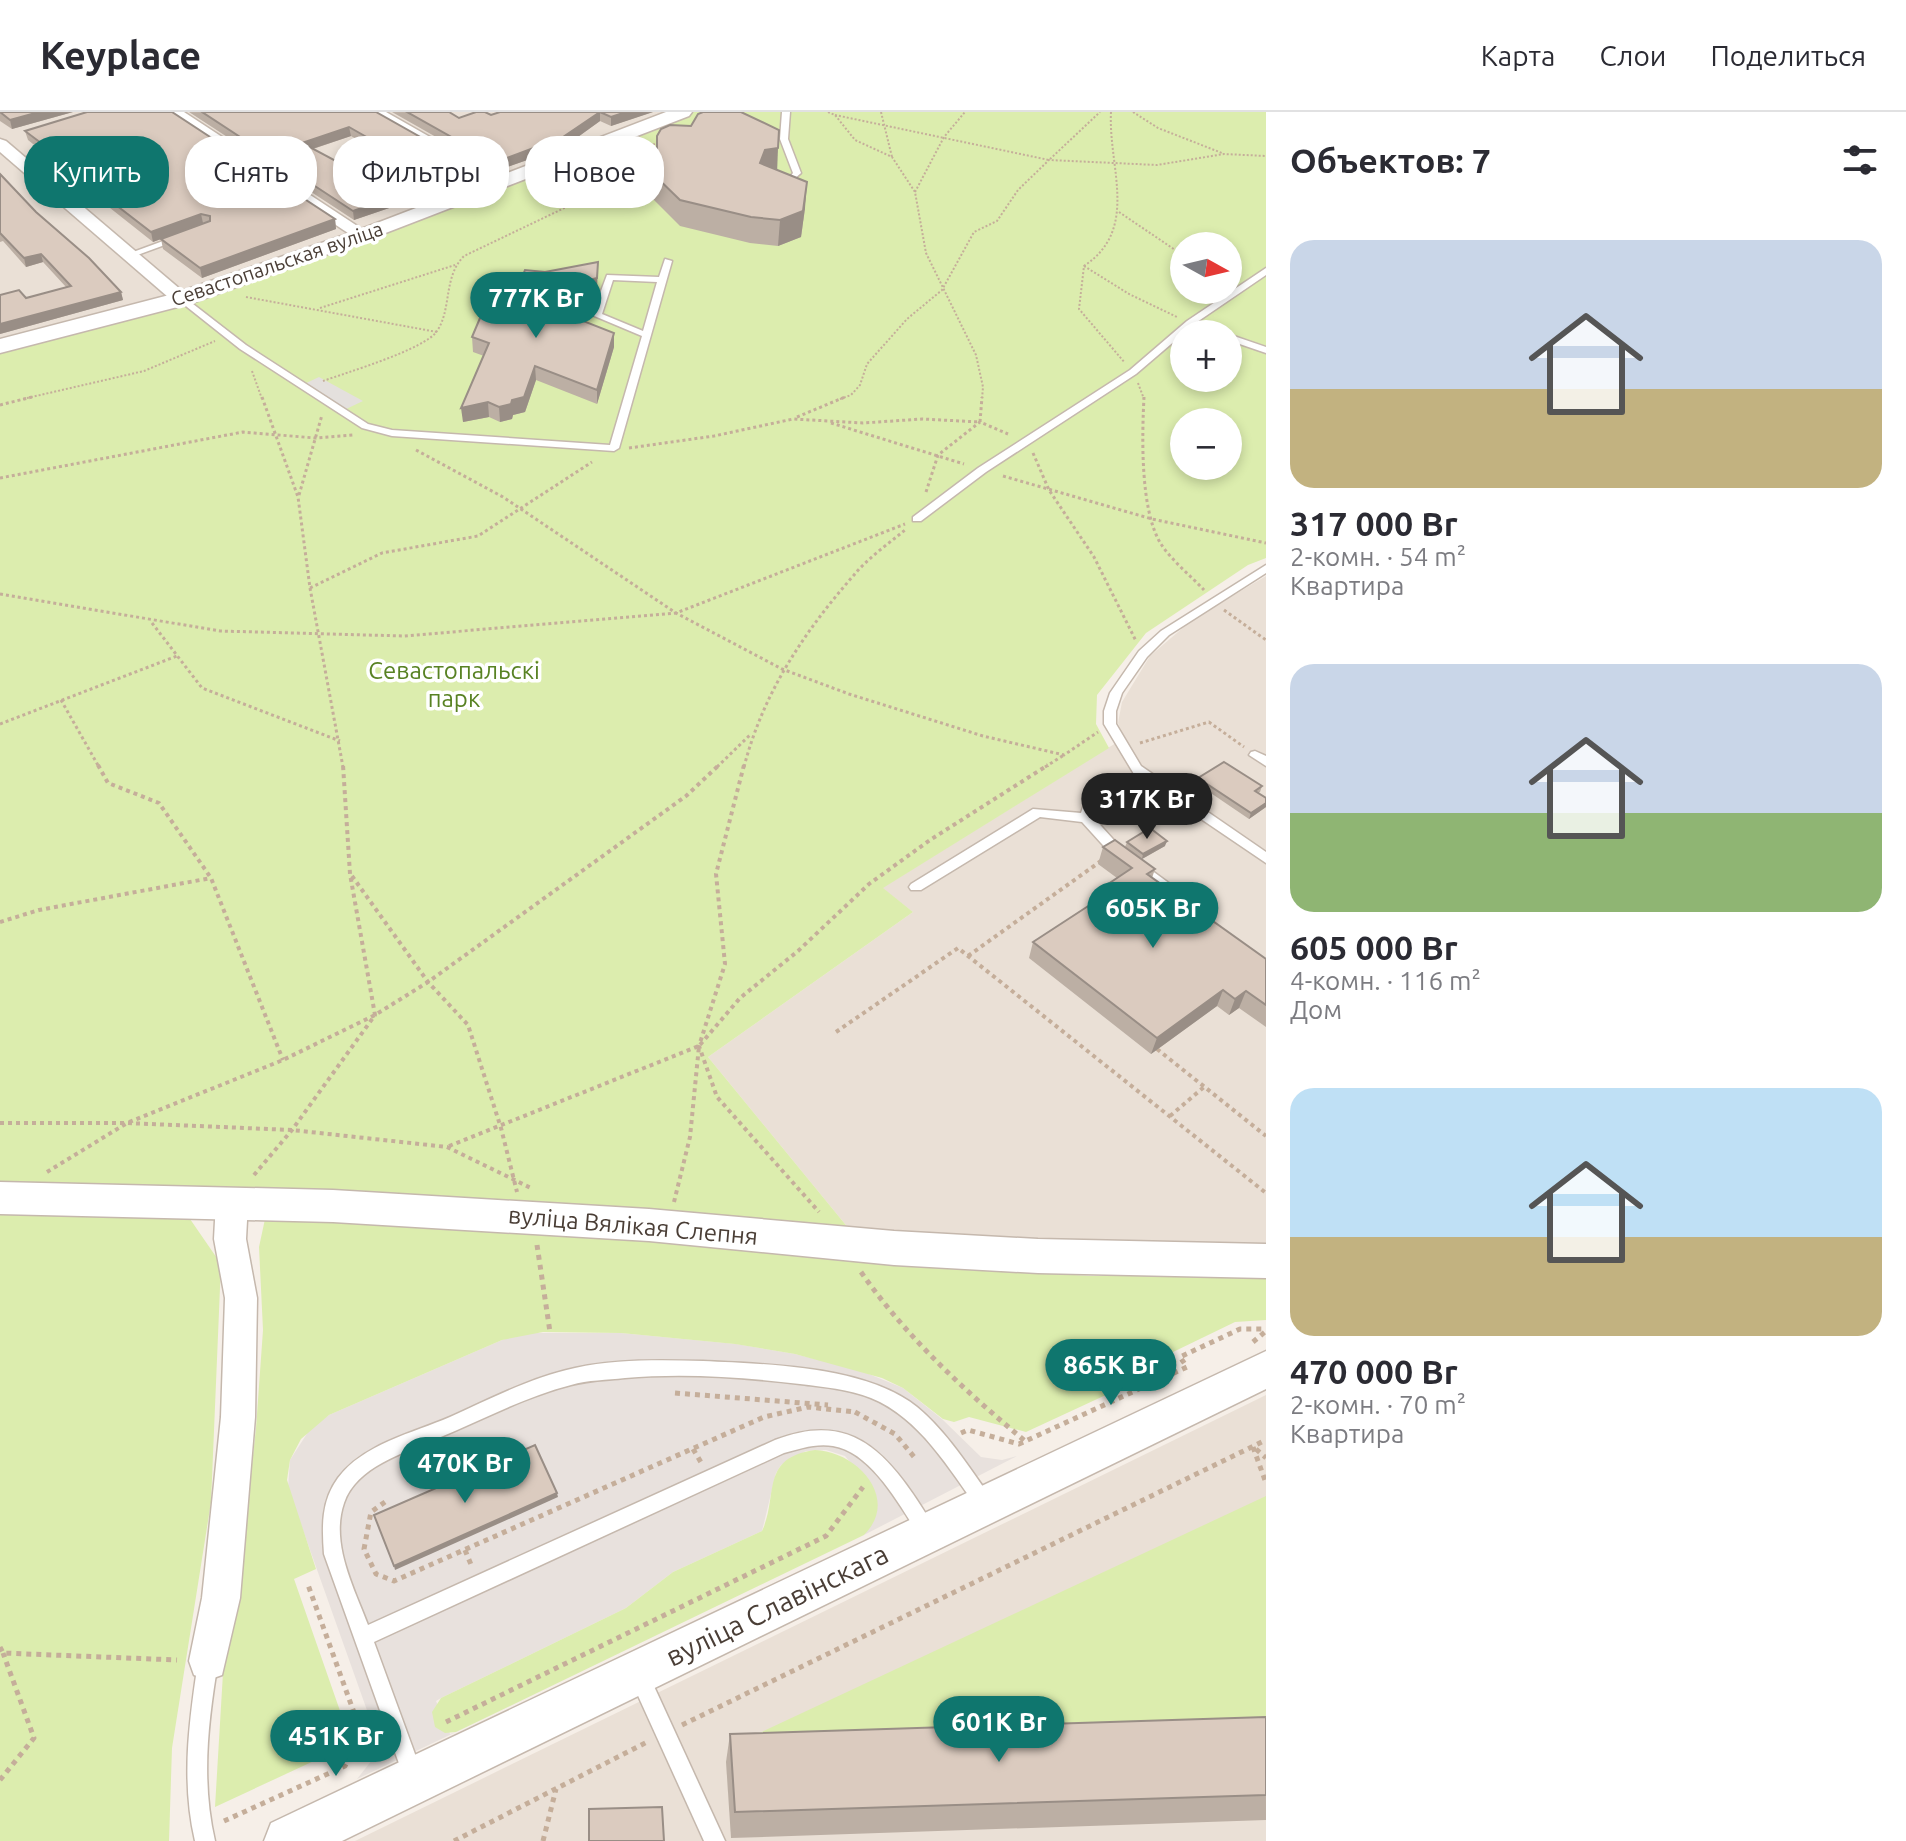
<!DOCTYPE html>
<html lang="ru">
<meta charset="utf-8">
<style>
:root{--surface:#fff;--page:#f7f7f7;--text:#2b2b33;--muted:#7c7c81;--line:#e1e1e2;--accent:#0f766e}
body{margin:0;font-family:Ubuntu,sans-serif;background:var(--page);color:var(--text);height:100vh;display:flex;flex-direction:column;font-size:30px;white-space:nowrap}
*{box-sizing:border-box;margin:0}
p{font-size:26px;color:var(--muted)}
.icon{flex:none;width:44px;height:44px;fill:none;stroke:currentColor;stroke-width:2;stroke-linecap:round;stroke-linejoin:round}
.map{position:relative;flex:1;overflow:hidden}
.panel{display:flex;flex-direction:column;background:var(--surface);width:640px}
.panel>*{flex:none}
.guide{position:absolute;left:24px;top:24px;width:760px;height:72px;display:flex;gap:16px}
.needle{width:52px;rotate:98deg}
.buttons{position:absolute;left:1170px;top:120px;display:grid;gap:16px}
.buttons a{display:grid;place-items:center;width:72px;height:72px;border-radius:50%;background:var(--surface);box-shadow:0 4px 12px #0003;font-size:40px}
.price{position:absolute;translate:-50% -68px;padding:0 18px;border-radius:28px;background:var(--accent);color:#fff;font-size:26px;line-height:52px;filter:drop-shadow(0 2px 4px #0008)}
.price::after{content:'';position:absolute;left:50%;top:48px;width:24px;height:18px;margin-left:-12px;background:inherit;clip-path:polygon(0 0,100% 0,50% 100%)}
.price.active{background:#222;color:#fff}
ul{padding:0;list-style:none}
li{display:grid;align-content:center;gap:16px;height:424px;padding:0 24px}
li span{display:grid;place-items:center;height:248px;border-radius:24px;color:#555}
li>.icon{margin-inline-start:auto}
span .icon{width:144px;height:144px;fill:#fffc;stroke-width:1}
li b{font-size:34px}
h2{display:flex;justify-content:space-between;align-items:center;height:96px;padding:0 24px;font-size:34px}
.chip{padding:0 28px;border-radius:32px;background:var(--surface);box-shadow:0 4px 12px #0003;font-size:28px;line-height:72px}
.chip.active{background:var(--accent);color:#fff}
header{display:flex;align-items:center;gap:48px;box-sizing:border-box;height:112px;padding:0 40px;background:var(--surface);border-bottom:2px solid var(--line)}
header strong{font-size:38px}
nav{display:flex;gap:44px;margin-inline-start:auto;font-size:28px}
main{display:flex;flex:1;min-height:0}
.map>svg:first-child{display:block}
.residential{fill:#eae0d6}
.industrial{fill:#e8e1dd}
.green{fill:#dcedae;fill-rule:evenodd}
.parking{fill:#e4e0dd}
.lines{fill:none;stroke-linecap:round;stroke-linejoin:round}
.service-casing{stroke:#c5b8ad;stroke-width:3}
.minor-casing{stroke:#c5b8ad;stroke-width:3}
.tertiary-casing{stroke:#c5b8ad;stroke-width:3}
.path-far3{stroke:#c5ae9a;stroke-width:2;stroke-dasharray:2 2;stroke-linecap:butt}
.path-far2{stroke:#c5ae9a;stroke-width:3;stroke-dasharray:3 3;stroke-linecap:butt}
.path-far1{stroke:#c5ae9a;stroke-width:4;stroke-dasharray:4 4;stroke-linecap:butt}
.path{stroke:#c5ae9a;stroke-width:5;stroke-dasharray:5 5;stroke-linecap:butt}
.service{fill:#fff;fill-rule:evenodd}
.minor{fill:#fff;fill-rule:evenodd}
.tertiary{fill:#fff;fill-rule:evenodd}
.wall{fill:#bcafa4;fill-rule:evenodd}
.shaded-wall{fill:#998e86}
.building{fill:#dbcbbf;stroke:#998e86;stroke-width:2;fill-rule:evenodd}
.labels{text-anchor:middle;stroke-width:7;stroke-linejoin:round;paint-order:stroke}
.far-street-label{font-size:20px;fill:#4a3e36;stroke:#fff}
.park-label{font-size:24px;fill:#588223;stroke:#fff}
.street-label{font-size:24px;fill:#4a3e36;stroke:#fff}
.near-street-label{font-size:28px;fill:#4a3e36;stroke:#fff}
</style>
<header>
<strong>Keyplace</strong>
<nav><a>Карта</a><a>Слои</a><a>Поделиться</a></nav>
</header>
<main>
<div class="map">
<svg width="1266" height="1729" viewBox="0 0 1266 1729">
<rect width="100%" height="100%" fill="#f6efe8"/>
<g class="residential">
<polygon points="0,0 678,0 655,12 169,187 0,231"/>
<polygon points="1266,464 1266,1133 854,1123 708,945 913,800 882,776 1124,626 1118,611 1122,590 1150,544 1192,508"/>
<polygon points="1266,1283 1266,1729 355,1729"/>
</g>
<polygon class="industrial" points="525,1221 621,1221 736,1232 795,1242 859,1258 903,1276 942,1307 981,1345 1002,1348 1017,1344 864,1423 875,1402 876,1382 845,1344 826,1338 806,1339 781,1353 776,1361 762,1419 673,1460 626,1496 441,1586 436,1589 450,1622 456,1620 357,1667 372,1648 374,1618 288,1376 290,1348 310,1317 329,1303 502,1228"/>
<g class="green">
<path d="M689,0h577v446l-18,7 -102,68 -49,62 -1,29 13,24 -226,140 30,24 -205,145 146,178 -854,-52v-833l182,-48zM1184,134h44v44h-44zM1184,222h44v44h-44zM1184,310h44v44h-44z"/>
<polygon points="0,1100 190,1107 221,1152 211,1390 172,1636 169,1729 0,1729"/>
<polygon points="265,1107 521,1116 967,1157 1093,1164 1266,1163 1266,1208 1235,1210 1171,1241 1177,1250 1026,1320 969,1305 954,1310 943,1307 903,1276 882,1266 795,1242 735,1232 621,1221 543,1220 502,1228 329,1303 301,1327 290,1348 287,1368 316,1457 294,1467 346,1616 331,1641 215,1695 223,1561 237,1489 256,1316 263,1218 259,1135"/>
<path d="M815,1338c41,1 86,48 49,85l-408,197 -11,1 -10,-6 -3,-15 9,-14 185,-90 47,-36 89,-41c17,-35 -3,-73 53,-81z"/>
<polygon points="1266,1384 1266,1606 751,1625"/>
</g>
<polygon class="parking" points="319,265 363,289 342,299 302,273"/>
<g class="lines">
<defs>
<g id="service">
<polygon points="782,0 790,0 788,27 801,61 793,68 789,66 793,61 780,27"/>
<polygon points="174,125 181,127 132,145 125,143"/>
<path d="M665,147l7,2 -53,187 -5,3 -222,-15 -30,-8 -122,-79 -63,-50 7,-2 62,48 122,79 24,6 218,15 32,-109 -50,-21 15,-40 52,2zM613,168l44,2 -14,49 -41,-17z"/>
<polygon points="1266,156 1266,163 1197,210 1225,222 1211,222 1191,215 1136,262 986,360 921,409 913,409 913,405 978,356 1130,258 1187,209"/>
<polygon points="1228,222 1266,235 1266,241 1228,228"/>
<path d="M1266,453v8l-97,62 -22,22 -25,36 -6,18v13l25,42 125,86v11l-121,-82c-29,3 -43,7 -52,36l28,31 75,55 2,3 -2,3h-10l-75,-55 -29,-32 -42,-5 -119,73h-10l-2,-3 2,-3 122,-75 48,4c8,-27 27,-36 53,-39l-30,-50v-13l6,-18 29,-42 22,-20z"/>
<polygon points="1255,639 1266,644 1266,654 1249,643 1251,640"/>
<path d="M703,1249c64,3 163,5 214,46 30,25 52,60 74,91l3,6 -3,6 -6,3 -6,-3c-30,-41 -59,-92 -108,-112 -22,-9 -48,-11 -71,-14 -58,-7 -117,-11 -175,-6 -18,2 -37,2 -54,7 -47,12 -91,36 -135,54 -32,14 -80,28 -92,64 -14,40 10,85 24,122l407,-185c65,-25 101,0 138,54 8,12 17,25 23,38l-3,6 -6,3 -6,-3c-20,-30 -49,-86 -88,-92 -17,-3 -34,3 -49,7l-410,189 49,134 -3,7 -7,3 -7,-3 -82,-229c-2,-27 -3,-53 14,-76 25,-34 75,-45 112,-61 40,-18 82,-40 125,-49 41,-9 86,-8 128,-7z"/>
<path d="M208,1540l7,3 3,7c-10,60 -17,119 -3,179h-20c-14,-60 -6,-119 3,-179l3,-7z"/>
<polygon points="640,1556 647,1559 725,1729 704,1729 630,1566 633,1559"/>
</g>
<g id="minor">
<polygon points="166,0 184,0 371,123 369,127 357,127"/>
<polygon points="367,0 386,0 509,70 507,73 495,73"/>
<polygon points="0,27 6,29 187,183 190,187 187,191 175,191 0,40"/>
<polygon points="232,1077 243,1081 248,1090 246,1127 257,1186 255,1305 240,1486 222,1563 208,1568 194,1563 189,1549 202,1486 221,1305 225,1186 214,1127 216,1090 221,1081"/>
</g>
<g id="tertiary">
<polygon points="666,0 692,0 689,4 370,127 189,192 0,241 0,227 173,182 356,119"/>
<polygon points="0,1070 333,1078 649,1097 894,1119 1038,1127 1266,1132 1266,1166 1038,1161 894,1153 649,1129 333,1110 0,1102"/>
<polygon points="1266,1239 1266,1277 342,1729 264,1729 271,1711"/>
</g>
</defs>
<use href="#service" class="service-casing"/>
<use href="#minor" class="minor-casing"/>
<use href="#tertiary" class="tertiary-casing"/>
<g class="path-far3">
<polyline points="828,0 835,3 855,28 892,45 915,80 926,141 976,243 983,275 982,287"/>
<polyline points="881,0 892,45"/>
<path d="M1111,0c-3,55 29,117 -27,154l-5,43 46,54"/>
<polyline points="1133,0 1158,16 1222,41"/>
<polyline points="835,3 1049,48 1100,0"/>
<polyline points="627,43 660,30"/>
<polyline points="915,80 944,25 965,0"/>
<polyline points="1119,100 1184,144"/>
<polyline points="1084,154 1129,182 1177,205"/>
<polyline points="246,185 437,220"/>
<polyline points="320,196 455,153"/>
<polyline points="252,259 262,287"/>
<path d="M323,269c22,-8 103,-32 114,-50 15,-22 6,-54 27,-75l159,-76 16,-28"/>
<polyline points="1138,271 1144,287"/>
<polyline points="23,287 144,259 215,229"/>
<polyline points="840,287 851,283 860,273 867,252 907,207 942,178 974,120 997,109 1018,78 1049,48 1157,53 1224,42 1266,44"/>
</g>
<g class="path-far2">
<polyline points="262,285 298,385 310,476 343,655"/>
<path d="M1144,285c-2,39 -4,114 17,147 11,17 30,32 43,46"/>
<polyline points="0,293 32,285"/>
<polyline points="797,305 845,285"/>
<polyline points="831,311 964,352"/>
<polyline points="629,336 714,324 793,307 863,311 922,307 980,310 982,285"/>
<polyline points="416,338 503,385 676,501 782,557 849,582 983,624 1064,643 1098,620"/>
<polyline points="1033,341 1049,378 1094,445 1136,529"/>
<polyline points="1003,364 1152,407 1266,431"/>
<polyline points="0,366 243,320 315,326 353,323"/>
<polyline points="926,380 938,343 980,310 1008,322"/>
<polyline points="299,383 322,303"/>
<polyline points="310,476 382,441 478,424 592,350"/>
<polyline points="0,482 220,519 404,524 676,501 905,412"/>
<polyline points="1224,498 1266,528"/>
<polyline points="152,511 202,576 340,629"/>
<polyline points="61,588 99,655"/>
<polyline points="0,612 177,544"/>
<polyline points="1140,631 1209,610 1244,635"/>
<polyline points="717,655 751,622"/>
<path d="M744,655c19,-74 60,-135 110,-192 14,-17 34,-31 51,-45"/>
<polyline points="1045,655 1064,643"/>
</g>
<g class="path-far1">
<polyline points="98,653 108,671 159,691 211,766 283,948"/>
<polyline points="744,653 716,762 725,852 699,934 717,985 819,1100"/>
<polyline points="352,764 428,870 468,913 501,1016 517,1080"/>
<polyline points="0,810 39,798 211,766"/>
<polyline points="968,844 1101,749"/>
<polyline points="836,920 958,836 1266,1081"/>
<polyline points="1157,937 1266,1024"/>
<polyline points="1170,1004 1204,975"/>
<polyline points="0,1011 127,1011 292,1018 447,1035 533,1077"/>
<polyline points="449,1034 699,934"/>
<polyline points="47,1060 127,1011 283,948 375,903 428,870 686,684 719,653"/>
<polyline points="254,1063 292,1018 375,903 350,762 343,653"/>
<polyline points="674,1090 690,1025 699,934 740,886 798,839 869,772 930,728 1048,653"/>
</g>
<g class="path">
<polyline points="537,1133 550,1220"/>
<path d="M861,1160c46,66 103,118 164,169"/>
<polyline points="1253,1230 1266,1219"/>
<polyline points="675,1281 828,1293"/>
<polyline points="855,1300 895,1322 915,1346"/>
<polyline points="961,1321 968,1318 1019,1332 1187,1255 1180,1245 1240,1217 1266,1217"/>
<polyline points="1253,1335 1266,1371"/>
<polyline points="693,1337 702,1352"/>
<polyline points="1256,1337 1266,1346"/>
<polyline points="385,1390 371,1400 364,1437 376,1462 394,1469 764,1305 808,1295 855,1300"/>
<polyline points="465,1438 472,1455"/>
<polyline points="0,1535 3,1541 177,1548"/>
<polyline points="446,1610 826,1424 863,1375"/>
<polyline points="682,1613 1266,1328"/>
<polyline points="0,1668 34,1626 3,1541"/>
<polyline points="224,1709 345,1654 361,1620 307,1470"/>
<polyline points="454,1729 649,1629"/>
<polyline points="543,1729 556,1677"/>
</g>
<use href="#service" class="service"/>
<use href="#minor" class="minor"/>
<use href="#tertiary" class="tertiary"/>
</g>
<g class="wall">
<polygon points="0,0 73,0 12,17 0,9"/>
<path d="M189,0h187l101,66 -123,42zM351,24l45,26 -36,12 -47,-25z"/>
<polygon points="392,0 449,0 459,6 491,3 500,0 653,0 611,14 600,9 564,35 496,59"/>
<polygon points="25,19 335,107 336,117 202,166 163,137 161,127 204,111 153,130 105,92 104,85 39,41 38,36 28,28"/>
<polygon points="647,56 777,58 805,96 801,125 778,134 750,131 680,114 647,81"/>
<polygon points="0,61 36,100 121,180 123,188 0,222 0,183 26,186 66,175 43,150 26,155 3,129 0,130"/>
<polygon points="597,180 544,194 614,221 614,235 597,292 536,268 525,300 513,303 512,307 500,310 489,305 463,310 484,244 473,240 472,225 506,188"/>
<polygon points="1198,666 1262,674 1260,680 1258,681 1266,686 1266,695 1249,707 1196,671"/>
<polygon points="1127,730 1165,734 1142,747 1125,735"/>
<polygon points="1103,735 1155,757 1152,766 1266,847 1266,915 1239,896 1229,903 1217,894 1151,942 1029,846 1033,830 1090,793 1093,782 1117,766 1098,752"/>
<polygon points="1266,1605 1266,1708 731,1726 726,1650 730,1622"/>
</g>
<g class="shaded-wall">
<polygon points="39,0 73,0 12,17 10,8"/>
<polygon points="600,0 600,9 564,35 496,59 496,50"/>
<polygon points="626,0 653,0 611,14 611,5"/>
<polygon points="349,15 351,24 303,40 302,31"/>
<polygon points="778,36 777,62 760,51 765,38"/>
<polygon points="477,57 477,66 354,108 353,99"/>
<polygon points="807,70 805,96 801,125 778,134 780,108"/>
<polygon points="201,102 203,111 153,130 151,120"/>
<polygon points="335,107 336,117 202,166 200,156"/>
<polygon points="41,142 43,150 26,155 24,146"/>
<polygon points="598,150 597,180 523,199 522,185"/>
<polygon points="121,180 123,188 0,222 0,212"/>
<polygon points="614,221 614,235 597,292 597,278"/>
<polygon points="535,254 536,268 525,300 513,303 512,307 500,310 499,295 512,288"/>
<polygon points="488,290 489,305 463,310 461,296"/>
<polygon points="1266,691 1266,695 1249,707 1251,701"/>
<polygon points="1167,729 1165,734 1142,747 1143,742"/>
<polygon points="1223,878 1217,894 1151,942 1157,926"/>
<polygon points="1246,879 1239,896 1229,903 1235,887"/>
<polygon points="557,1381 558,1385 395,1458 394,1454"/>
</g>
<g class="building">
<polygon points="0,0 39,0 10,8"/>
<polygon points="87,0 172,0 335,107 200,156 161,127 210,109 210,104 201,102 151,120 103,83 110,81 37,32 41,31 25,19"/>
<path d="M202,0h174l101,57 -124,42zM349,15l56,32 -45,15 -58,-31z"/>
<polygon points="407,0 449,0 459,6 476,0 485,0 491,3 500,0 600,0 563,25 496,50"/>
<polygon points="600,0 626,0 611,5"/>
<polygon points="703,0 741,0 779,18 778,36 765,38 760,51 807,70 803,99 780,108 751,105 680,88 647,56 657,43 657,24 661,17 670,13 691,14 698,2"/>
<polygon points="0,62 36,100 89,146 121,180 0,212 0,183 19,178 26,186 71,174 41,142 24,146 0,121"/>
<polygon points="598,150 597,166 522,185 614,221 597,278 535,254 524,285 512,288 511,292 499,295 488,290 461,296 489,231 472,225 491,180 506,188 516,164 523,163 525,158 545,160"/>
<polygon points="1224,650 1262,674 1255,679 1266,686 1266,691 1251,701 1198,666"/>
<polygon points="1150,716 1167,729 1143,742 1127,730"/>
<polygon points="1115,728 1155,757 1147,762 1266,847 1266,893 1246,879 1235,887 1223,878 1157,926 1033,830 1099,787 1093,782 1132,756 1103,735"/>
<polygon points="535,1333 557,1381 394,1454 374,1403"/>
<polygon points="1266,1605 1266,1683 735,1700 730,1622"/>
<polygon points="662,1695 664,1729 589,1729 589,1697"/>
</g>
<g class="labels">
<g class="far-street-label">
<text transform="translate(277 152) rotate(-19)" y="7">Севастопальская вуліца</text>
</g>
<g class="park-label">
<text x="454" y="567">Севастопальскі<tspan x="454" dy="28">парк</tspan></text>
</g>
<g class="street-label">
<text transform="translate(633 1114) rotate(5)" y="8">вуліца Вялікая Слепня</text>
</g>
<g class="near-street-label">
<text transform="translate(777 1493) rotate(-26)" y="10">вуліца Славінскага</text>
</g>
</g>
</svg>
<div class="buttons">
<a><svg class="needle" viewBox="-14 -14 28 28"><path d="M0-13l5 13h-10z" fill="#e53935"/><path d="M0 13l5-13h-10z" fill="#7c7c81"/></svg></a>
<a>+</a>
<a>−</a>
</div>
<b class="price" style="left:536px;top:228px">777K Br</b>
<b class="price active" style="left:1147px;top:729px">317K Br</b>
<b class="price" style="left:1153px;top:838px">605K Br</b>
<b class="price" style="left:1111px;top:1295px">865K Br</b>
<b class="price" style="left:465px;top:1393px">470K Br</b>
<b class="price" style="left:999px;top:1652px">601K Br</b>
<b class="price" style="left:336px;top:1666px">451K Br</b>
<div class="guide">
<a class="chip active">Купить</a>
<a class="chip">Снять</a>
<a class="chip">Фильтры</a>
<a class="chip">Новое</a>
</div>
</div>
<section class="panel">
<h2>Объектов: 7<svg class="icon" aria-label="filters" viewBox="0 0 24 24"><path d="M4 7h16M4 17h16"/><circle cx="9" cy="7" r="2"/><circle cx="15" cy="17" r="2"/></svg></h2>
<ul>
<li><span style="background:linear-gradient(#c9d6e8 60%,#c2b280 0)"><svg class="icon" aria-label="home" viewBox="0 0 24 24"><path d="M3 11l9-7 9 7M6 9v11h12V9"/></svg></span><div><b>317 000 Br</b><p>2-комн. · 54 m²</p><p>Квартира</p></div></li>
<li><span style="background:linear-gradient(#c9d6e8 60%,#8fb573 0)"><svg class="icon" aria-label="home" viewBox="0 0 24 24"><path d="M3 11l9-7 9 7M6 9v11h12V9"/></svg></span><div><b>605 000 Br</b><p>4-комн. · 116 m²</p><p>Дом</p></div></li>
<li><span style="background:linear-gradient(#bfe0f5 60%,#c2b280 0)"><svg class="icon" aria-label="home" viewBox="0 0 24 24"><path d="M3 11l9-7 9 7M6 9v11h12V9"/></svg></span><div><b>470 000 Br</b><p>2-комн. · 70 m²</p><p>Квартира</p></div></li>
</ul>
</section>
</main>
